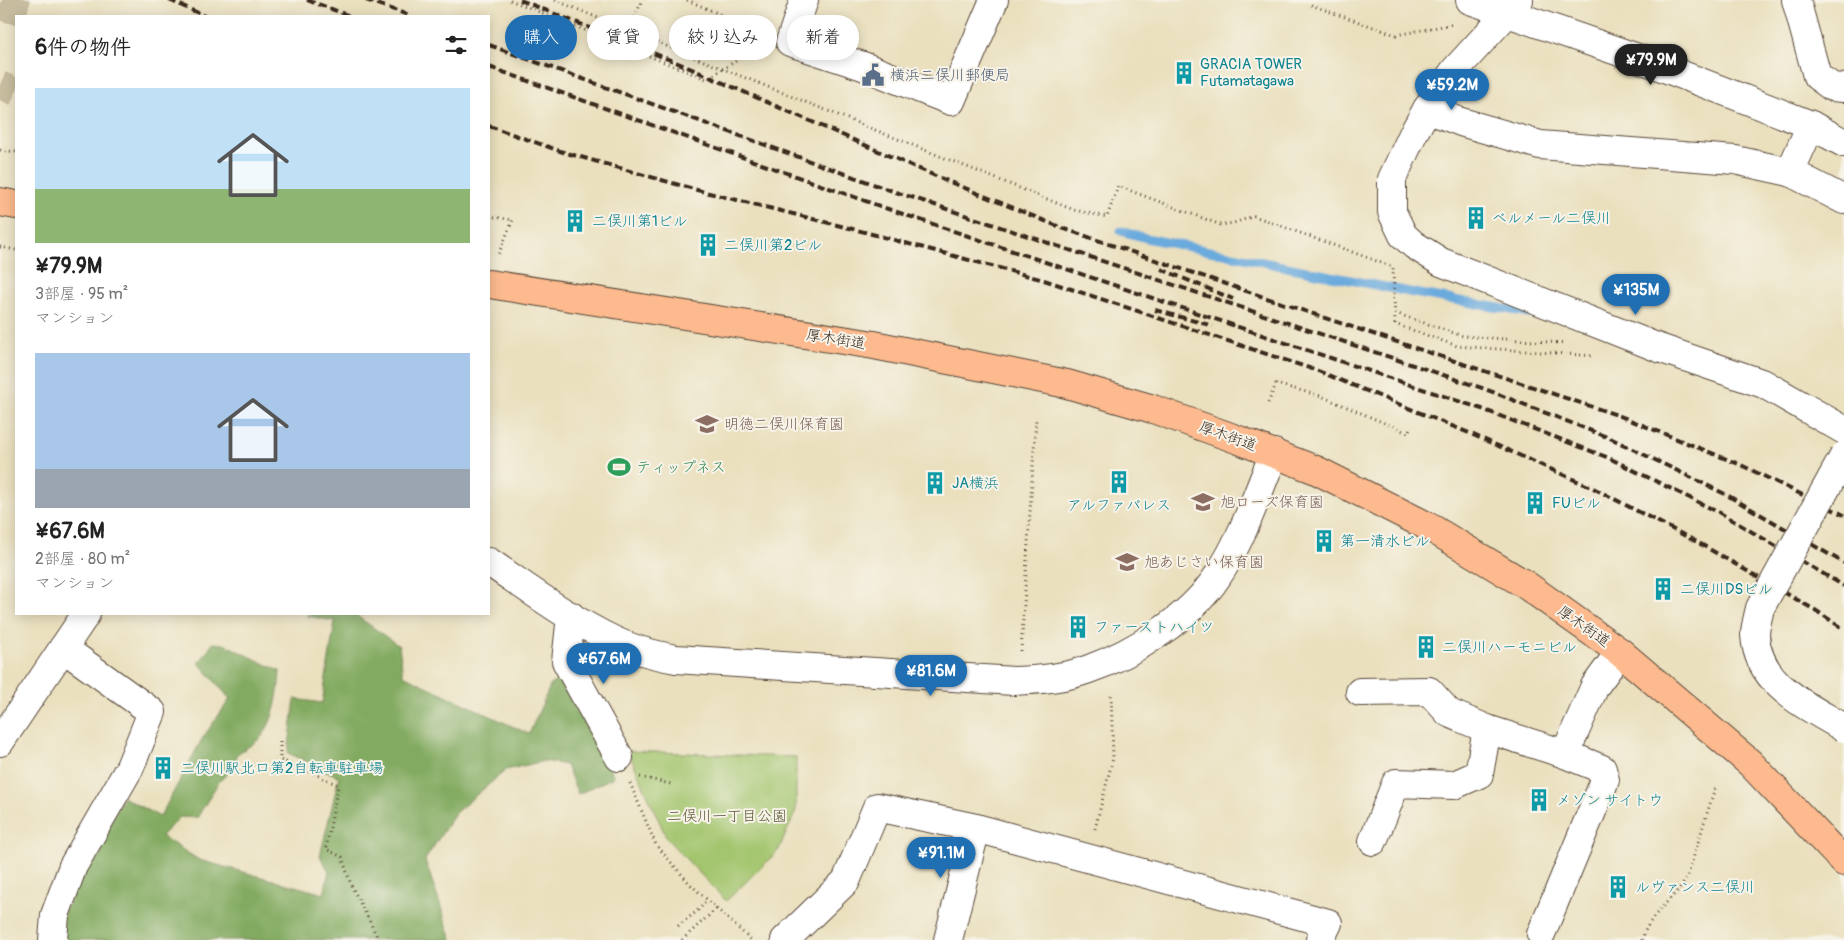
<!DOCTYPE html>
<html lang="ja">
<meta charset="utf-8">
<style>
:root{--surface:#fff;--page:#f6f6f6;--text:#222;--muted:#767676;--accent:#1f6fb2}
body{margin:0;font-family:Pangolin,"Klee One",sans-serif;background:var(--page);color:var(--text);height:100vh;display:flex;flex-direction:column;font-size:19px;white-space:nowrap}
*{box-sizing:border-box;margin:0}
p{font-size:16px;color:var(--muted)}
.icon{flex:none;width:28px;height:28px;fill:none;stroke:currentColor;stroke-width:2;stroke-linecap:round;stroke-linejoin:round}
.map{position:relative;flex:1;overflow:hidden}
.details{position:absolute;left:15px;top:15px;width:475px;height:600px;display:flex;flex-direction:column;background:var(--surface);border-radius:0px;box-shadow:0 2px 12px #0003}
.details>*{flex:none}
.banner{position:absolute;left:505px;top:15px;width:475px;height:45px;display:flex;gap:10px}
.price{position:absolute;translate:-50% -42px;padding:0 11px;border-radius:18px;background:var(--accent);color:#fff;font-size:16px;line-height:32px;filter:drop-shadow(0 1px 2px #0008)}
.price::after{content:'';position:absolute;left:50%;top:30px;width:15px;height:11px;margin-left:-8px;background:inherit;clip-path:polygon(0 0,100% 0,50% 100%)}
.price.active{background:#222;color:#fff}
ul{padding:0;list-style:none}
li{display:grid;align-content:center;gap:10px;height:265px;padding:0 20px}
li span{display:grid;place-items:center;height:155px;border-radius:0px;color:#555}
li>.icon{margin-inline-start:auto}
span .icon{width:90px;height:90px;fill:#fffc;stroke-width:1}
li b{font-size:21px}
h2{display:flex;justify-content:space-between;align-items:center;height:60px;padding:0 20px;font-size:21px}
.tag{padding:0 18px;border-radius:22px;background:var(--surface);box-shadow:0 2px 12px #0003;font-size:18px;line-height:45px}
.tag.active{background:var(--accent);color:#fff}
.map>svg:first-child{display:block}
.green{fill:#a3c56d;stroke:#6f7846}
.forest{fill:#82aa60;stroke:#5e6a3f}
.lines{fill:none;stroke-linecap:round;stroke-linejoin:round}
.stream{stroke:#6aaadd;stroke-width:9}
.minor-tunnel{stroke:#c7bc9e;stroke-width:28;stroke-dasharray:28 14;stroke-linecap:butt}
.minor-casing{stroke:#554536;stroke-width:30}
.major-casing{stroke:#554536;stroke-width:30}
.path{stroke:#554536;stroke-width:3;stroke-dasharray:1 4;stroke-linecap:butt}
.minor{stroke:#fff;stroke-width:28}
.major{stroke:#fcba8e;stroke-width:28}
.rail{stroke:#3b2a1e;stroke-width:4;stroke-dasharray:8 4;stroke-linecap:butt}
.minor-bridge-casing{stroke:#554536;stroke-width:30;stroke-linecap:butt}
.path-bridge{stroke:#554536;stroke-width:3;stroke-dasharray:1 4;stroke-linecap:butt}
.minor-bridge{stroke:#fff;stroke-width:28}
.labels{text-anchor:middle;stroke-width:4;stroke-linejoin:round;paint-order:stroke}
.culture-label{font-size:15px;fill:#0d838f;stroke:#f7f3e8;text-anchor:start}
.service-label{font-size:15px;fill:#4e5e75;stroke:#f7f3e8;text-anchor:start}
.street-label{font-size:15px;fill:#3b2a1e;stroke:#f7f3e8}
.education-label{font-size:15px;fill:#785e54;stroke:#f7f3e8;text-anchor:start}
.leisure-label{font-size:15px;fill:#27864d;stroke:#f7f3e8;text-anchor:start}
.park-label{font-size:15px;fill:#5a5836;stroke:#f7f3e8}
</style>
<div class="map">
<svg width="1844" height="940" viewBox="0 0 1844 940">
<rect width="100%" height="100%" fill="#f7f3e8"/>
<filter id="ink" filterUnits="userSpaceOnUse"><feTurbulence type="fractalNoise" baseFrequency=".02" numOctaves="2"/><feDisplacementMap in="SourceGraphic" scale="10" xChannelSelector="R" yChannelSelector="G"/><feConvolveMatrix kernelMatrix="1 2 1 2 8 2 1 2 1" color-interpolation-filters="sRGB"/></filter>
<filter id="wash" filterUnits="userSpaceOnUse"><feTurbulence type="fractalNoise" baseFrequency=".0096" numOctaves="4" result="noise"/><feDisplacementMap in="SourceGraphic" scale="20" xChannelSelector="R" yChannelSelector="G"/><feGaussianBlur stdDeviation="1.12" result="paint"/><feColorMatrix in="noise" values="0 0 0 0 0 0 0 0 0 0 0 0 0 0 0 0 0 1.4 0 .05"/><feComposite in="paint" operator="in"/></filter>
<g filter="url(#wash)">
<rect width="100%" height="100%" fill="#eae0be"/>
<polygon class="green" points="628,751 796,757 796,811 778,851 726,901 667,839"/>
<path class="forest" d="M308,614h46l45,32 4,29 126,59 22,-50 8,-4 49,84 6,13 -36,17 -12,-29 -22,-4 -38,9 -51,43 -30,47 27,80h-395l8,-31 58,-112 37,20 42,-78 28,-40 -31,-36 14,-20 11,1 56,27c-1,21 -5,48 -18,65 -6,7 -18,13 -26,19l1,8 -19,20 -21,35 -17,-1 -19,19 38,24 125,34 5,-23 -9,-15 19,-79 -51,-24 7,-54 27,4 13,-82 -28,-5z"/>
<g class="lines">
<polyline class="stream" points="1121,231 1146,238 1414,293 1546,316"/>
</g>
</g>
<g filter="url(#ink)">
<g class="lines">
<g class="minor-tunnel">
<polyline points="0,6 35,16"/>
<polyline points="0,85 16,92"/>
</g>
<defs>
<g id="minor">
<polyline points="804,0 790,42 863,66 951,101 994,0"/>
<polyline points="1470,0 1649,62 1811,125 1844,143"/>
<polyline points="1519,0 1455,70 1427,109 1413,134 1392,179 1392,212 1403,235 1414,245 1441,262 1659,348 1764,384 1844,430"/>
<polyline points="1796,0 1817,76 1832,87 1844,88"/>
<polyline points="1427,109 1461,122 1540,145 1735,160 1790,172 1844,200"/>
<polyline points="1790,172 1811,125"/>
<path d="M489,562c40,27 80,57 124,78 20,10 42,15 63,19l338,22c25,-1 51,-3 75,-12 45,-16 101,-51 128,-92 25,-37 40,-82 57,-124"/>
<polyline points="571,616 566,661 619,757"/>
<polyline points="1360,692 1429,691 1449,713 1487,729 1565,754 1595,686 1620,652"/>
<polyline points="0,742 86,614"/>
<polyline points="1373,841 1396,783 1454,785 1479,774 1487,729"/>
<polyline points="1541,934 1605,780 1602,769 1565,754"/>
<polyline points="53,940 55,915 73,866 130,767 152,712 63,648"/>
<polyline points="785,940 846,881 877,807 976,828 1328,923 1320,940"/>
<polyline points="948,940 976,828"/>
</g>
<g id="major">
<polyline points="0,202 16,205"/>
<polyline points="489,284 874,345 1067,384 1153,409 1239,440 1316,470 1431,528 1526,585 1620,652 1750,763 1844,862"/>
</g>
</defs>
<use href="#minor" class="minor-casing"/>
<use href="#major" class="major-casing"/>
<g class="path">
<polyline points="510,0 706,79 718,72"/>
<polyline points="555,0 629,31 642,0"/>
<polyline points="687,0 761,32"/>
<polyline points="1311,5 1396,35 1453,24"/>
<polyline points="629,31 1074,210 1107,217 1118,186 1221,225 1234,223 1254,216 1393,267 1395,324 1457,346 1595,356"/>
<polyline points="759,36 755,49 762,52"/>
<polyline points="0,150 16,152"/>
<polyline points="489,216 513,220 498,255"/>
<polyline points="0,247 16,250"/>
<polyline points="1395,313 1463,336 1562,343"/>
<polyline points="1268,403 1276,384 1321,396 1408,433 1410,428"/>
<polyline points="1021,651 1036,419"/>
<polyline points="280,741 280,760 300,767 338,785 326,849 342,857 351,885 379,940"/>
<polyline points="640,777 671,784"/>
<polyline points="630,783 656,845 690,884 751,940"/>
<polyline points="1095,829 1113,758 1111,692"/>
<polyline points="678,926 696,912 708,900"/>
<polyline points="682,940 717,908"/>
<path d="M1642,940c6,-25 32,-41 45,-62l28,-90"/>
</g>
<use href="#minor" class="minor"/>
<use href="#major" class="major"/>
<g class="rail">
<polyline points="169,0 205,16"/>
<polyline points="307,0 350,16"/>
<polyline points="366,0 411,16"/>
<polyline points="520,0 678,63 933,175 1062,228 1331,320 1620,416 1739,464 1844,515"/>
<polyline points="489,45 887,189 1485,389 1612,439 1727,495 1844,563"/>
<polyline points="489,67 888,209 1482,409 1609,458 1720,513 1844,586"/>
<polyline points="489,126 563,152 697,190 857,230 1044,280 1318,371 1469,433 1593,488 1697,542 1815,610 1844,629"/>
<polyline points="1161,269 1233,299"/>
<polyline points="1155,310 1213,326"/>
</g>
<defs>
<path id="minor-bridge" d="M1844,456l-84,152c-2,9 -5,19 -5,27 3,50 51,70 89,93"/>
</defs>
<use href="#minor-bridge" class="minor-bridge-casing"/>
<polyline class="path-bridge" points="718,72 755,49"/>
<use href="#minor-bridge" class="minor-bridge"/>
</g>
</g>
<defs>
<symbol id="building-bare" viewBox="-9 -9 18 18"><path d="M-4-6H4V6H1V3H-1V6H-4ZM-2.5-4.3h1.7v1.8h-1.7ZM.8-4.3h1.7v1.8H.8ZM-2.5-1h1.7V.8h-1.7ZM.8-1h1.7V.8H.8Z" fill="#0f9aa8" stroke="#f7f3e8" stroke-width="2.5" paint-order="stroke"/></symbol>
<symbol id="civic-bare" viewBox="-9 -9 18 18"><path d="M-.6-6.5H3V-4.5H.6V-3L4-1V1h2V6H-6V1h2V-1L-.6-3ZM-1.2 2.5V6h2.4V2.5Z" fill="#5c6f8a" stroke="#f7f3e8" stroke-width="2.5" paint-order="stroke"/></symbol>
<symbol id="school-bare" viewBox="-9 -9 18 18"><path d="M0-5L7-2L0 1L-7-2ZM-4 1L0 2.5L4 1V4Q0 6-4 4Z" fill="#8d6e63" stroke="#f7f3e8" stroke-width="2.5" paint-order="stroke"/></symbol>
<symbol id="stadium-bare" viewBox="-9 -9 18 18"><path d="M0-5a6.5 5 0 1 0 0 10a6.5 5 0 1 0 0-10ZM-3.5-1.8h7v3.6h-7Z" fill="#2e9e5b" stroke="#f7f3e8" stroke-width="2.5" paint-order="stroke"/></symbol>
</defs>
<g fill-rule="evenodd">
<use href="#building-bare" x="1168" y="57" width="32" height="32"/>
<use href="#civic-bare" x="857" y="59" width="32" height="32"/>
<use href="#building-bare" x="1460" y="202" width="32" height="32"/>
<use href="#building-bare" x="559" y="205" width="32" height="32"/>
<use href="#building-bare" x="692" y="229" width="32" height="32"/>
<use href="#school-bare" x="691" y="408" width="32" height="32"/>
<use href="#stadium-bare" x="603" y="451" width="32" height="32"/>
<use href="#building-bare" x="1103" y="466" width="32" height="32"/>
<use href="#building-bare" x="919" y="467" width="32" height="32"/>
<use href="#school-bare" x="1187" y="486" width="32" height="32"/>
<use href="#building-bare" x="1519" y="487" width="32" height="32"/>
<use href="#building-bare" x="1308" y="525" width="32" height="32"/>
<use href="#school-bare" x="1111" y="546" width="32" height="32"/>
<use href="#building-bare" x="1647" y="573" width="32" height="32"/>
<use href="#building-bare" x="1062" y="611" width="32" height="32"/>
<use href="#building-bare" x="1410" y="631" width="32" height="32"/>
<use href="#building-bare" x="147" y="752" width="32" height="32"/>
<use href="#building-bare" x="1523" y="784" width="32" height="32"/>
<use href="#building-bare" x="1602" y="871" width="32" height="32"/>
</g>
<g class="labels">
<g class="culture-label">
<text x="1200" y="69">GRACIA TOWER<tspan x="1200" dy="17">Futamatagawa</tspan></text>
<text x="1492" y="223">ベルメール二俣川</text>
<text x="592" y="226">二俣川第1ビル</text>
<text x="724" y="250">二俣川第2ビル</text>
<text x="952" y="488">JA横浜</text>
<text x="1552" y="508">FUビル</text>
<text x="1119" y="510" text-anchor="middle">アルファパレス</text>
<text x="1340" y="546">第一清水ビル</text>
<text x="1680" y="594">二俣川DSビル</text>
<text x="1094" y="632">ファーストハイツ</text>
<text x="1442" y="652">二俣川ハーモニビル</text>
<text x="180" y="773">二俣川駅北口第2自転車駐車場</text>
<text x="1556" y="805">メゾン サイトウ</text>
<text x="1635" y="892">ルヴァンス二俣川</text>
</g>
<g class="service-label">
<text x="890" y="80">横浜二俣川郵便局</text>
</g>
<g class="street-label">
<text transform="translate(836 339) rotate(9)" y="5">厚木街道</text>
<text transform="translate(1228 436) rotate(20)" y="5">厚木街道</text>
<text transform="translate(1584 626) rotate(35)" y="5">厚木街道</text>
</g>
<g class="education-label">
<text x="724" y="429">明徳二俣川保育園</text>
<text x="1220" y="507">旭ローズ保育園</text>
<text x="1144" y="567">旭あじさい保育園</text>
</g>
<g class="leisure-label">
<text x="636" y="472">ティップネス</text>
</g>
<g class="park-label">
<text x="727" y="821">二俣川一丁目公園</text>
</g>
</g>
</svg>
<b class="price active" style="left:1651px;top:86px">¥79.9M</b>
<b class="price" style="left:1452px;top:111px">¥59.2M</b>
<b class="price" style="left:1636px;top:316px">¥135M</b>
<b class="price" style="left:604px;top:685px">¥67.6M</b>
<b class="price" style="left:931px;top:697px">¥81.6M</b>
<b class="price" style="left:941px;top:879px">¥91.1M</b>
<div class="banner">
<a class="tag active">購入</a>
<a class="tag">賃貸</a>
<a class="tag">絞り込み</a>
<a class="tag">新着</a>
</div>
<section class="details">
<h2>6件の物件<svg class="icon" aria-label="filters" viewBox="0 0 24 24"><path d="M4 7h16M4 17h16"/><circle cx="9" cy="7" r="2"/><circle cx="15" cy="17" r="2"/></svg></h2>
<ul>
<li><span style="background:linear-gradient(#bfe0f5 65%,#8fb573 0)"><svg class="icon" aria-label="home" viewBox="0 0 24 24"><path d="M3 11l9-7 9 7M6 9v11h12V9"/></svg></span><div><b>¥79.9M</b><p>3部屋 · 95 m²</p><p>マンション</p></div></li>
<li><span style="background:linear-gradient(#a9c7e8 75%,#9aa5b1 0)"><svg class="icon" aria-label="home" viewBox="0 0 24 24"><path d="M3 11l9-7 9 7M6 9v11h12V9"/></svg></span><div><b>¥67.6M</b><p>2部屋 · 80 m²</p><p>マンション</p></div></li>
</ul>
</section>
</div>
